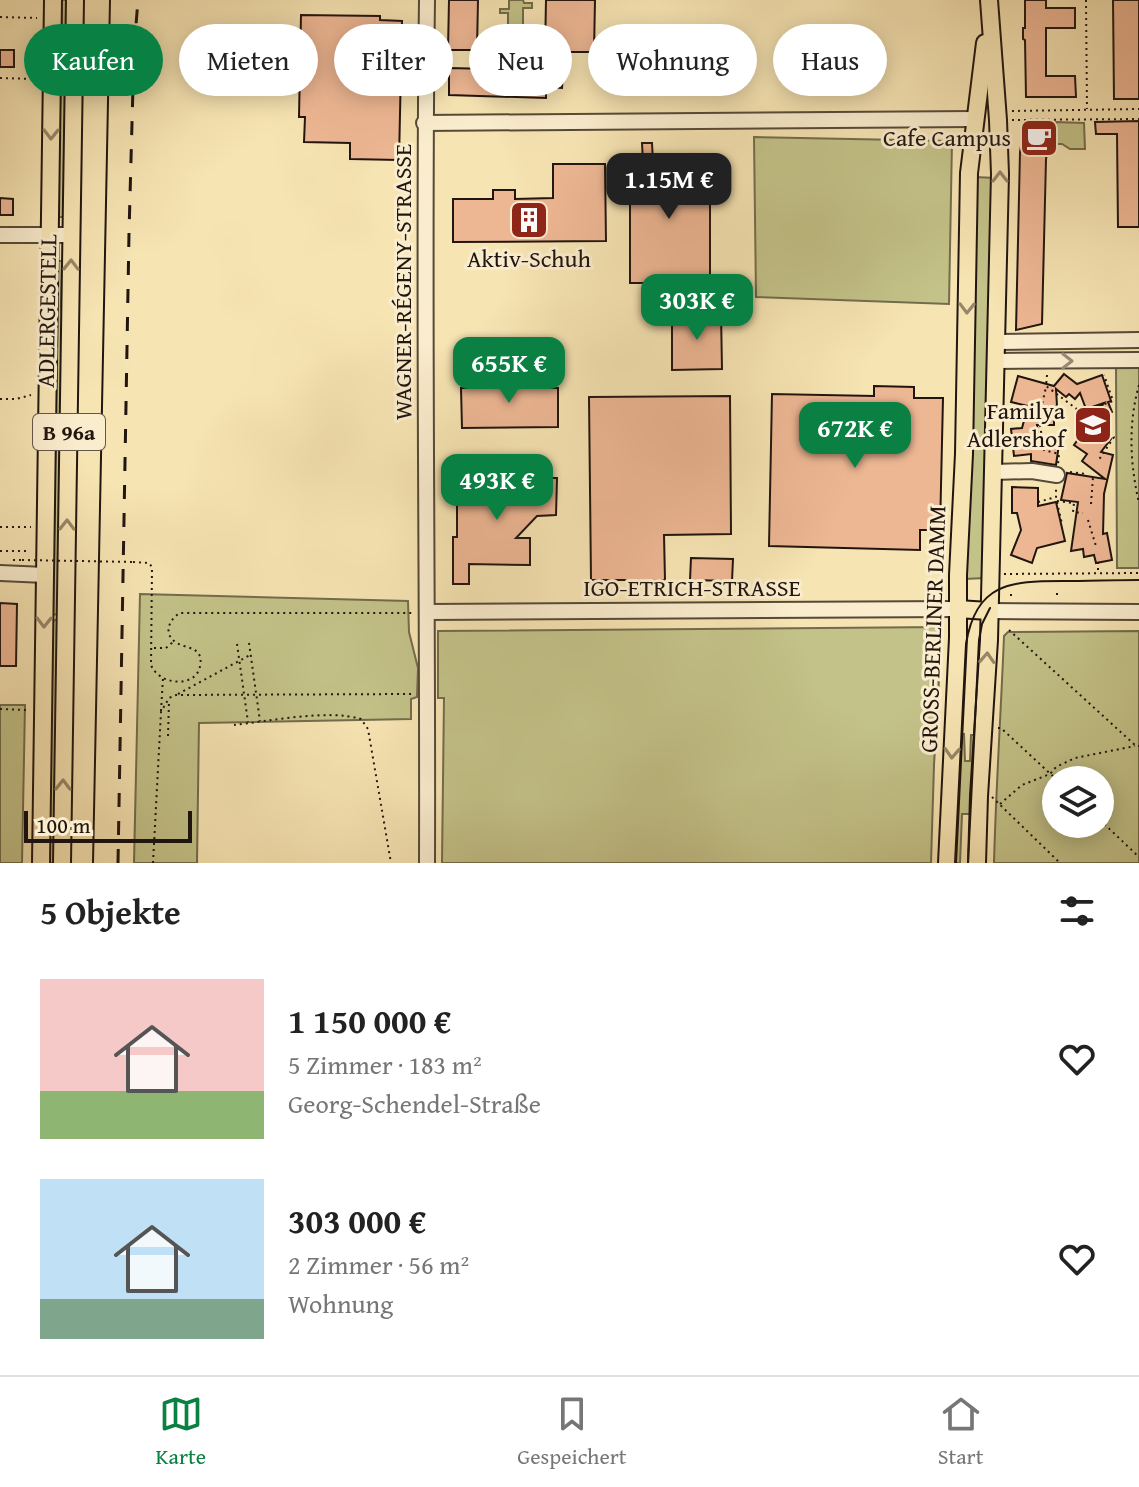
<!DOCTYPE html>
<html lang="de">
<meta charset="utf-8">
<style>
:root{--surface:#fff;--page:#f6f6f6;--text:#222;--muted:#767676;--line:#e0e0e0;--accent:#0b8043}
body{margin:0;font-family:"Gentium Book Plus",serif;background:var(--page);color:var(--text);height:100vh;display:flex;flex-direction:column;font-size:30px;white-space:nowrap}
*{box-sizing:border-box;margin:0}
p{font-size:26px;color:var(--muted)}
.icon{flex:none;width:44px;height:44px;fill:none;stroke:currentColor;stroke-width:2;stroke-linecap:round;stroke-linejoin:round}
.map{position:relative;height:863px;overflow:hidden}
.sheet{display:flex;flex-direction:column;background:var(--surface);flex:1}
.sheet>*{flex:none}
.banner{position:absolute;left:24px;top:24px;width:1092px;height:72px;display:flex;gap:16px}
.fabs{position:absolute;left:1042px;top:766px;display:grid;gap:16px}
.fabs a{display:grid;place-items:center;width:72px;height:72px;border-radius:50%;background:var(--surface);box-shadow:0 4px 20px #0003;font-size:40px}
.scale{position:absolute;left:24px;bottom:20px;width:168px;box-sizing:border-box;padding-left:8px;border:4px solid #21150f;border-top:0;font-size:22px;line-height:28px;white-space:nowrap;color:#21150f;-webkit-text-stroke:6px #faedce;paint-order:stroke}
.price{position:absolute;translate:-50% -68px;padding:0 18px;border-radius:16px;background:var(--accent);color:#fff;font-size:26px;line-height:52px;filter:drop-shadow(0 2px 4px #0008)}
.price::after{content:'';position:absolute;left:50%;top:48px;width:24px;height:18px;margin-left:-12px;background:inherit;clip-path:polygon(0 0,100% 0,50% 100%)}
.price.selected{background:#222;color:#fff}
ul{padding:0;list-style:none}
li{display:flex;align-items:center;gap:24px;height:200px;padding:0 40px}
li span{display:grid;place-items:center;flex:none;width:224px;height:160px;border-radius:0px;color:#555}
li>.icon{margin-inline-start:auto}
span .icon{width:96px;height:96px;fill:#fffc;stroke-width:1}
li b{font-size:34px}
h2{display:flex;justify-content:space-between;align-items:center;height:96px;padding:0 40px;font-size:34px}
.chip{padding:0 28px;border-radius:36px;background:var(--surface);box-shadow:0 4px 20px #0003;font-size:28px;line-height:72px}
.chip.selected{background:var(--accent);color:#fff}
.tabs{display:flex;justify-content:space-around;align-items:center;height:112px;border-top:2px solid var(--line);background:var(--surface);font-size:22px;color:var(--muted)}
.tabs a{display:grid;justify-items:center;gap:4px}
.tabs .selected{color:var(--accent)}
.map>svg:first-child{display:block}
.green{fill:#c3c288;stroke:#726c4c;stroke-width:2;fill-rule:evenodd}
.building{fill:#eeb794;stroke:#21150f;stroke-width:2}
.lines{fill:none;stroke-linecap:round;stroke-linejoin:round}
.minor-casing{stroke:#564938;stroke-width:18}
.major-casing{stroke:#21150f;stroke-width:20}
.path{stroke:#21150f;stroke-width:2;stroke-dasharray:2 4;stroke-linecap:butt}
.minor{stroke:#faedce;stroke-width:14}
.major{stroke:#f7e4b3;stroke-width:16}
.tram{stroke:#21150f;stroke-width:2}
.rail{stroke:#21150f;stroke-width:3;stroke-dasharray:14 14;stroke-linecap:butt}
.path-bridge{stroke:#21150f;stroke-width:2;stroke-dasharray:2 4;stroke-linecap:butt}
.oneway{stroke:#978769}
.oneway2{stroke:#988c78}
.labels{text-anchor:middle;stroke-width:6;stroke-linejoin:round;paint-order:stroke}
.shield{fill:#faedce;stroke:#625648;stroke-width:2}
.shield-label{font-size:22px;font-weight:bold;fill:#21150f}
.poi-label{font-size:24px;fill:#21150f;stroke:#faedce;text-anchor:end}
.street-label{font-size:24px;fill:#21150f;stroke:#faedce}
</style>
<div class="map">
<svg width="1139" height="863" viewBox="0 0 1139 863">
<rect width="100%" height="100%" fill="#f7e4b3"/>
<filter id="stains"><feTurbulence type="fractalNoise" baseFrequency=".0025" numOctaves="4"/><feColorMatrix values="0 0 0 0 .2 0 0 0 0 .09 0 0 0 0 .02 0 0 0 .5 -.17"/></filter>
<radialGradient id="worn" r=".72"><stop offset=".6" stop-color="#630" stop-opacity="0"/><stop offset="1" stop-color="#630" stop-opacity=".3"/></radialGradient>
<g class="green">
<polygon points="62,0 70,0 66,217 58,217"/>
<polygon points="509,0 523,0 524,3 532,3 532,8 523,8 523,33 531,33 531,39 523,40 523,52 531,52 527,57 503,57 499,52 508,52 508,34 500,33 500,30 508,29 508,13 500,13 500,9 509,9"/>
<polygon points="1056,122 1084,123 1085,149 1070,149 1062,144 1052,144 1053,135 1057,135"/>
<polygon points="754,137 952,141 949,304 756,297"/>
<polygon points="975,177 995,178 985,578 965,579"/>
<polygon points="58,261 62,261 61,307 64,328 61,613 53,615"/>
<polygon points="1116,368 1139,368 1139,568 1117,568"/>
<polygon points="140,594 408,601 409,632 418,668 417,697 411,699 411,719 199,723 197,863 134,863"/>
<polygon points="60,618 56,863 49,863 53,621"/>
<polygon points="942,627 934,765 931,863 442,863 444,698 438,698 438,631"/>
<path d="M1139,631v232h-145c2,-76 7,-152 10,-227l4,-4zM1056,780h44v44h-44z"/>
<polygon points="0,705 25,705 22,863 0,863"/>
<polygon points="958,734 964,734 965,761 970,761 971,735 977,735 973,814 962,814 960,863 952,863"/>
</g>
<g class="building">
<polygon points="449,0 478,0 477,50 448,50"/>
<polygon points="546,0 595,0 594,52 545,52"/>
<polygon points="1025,0 1046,0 1046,8 1075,8 1075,28 1046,28 1046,76 1075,76 1076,97 1026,97 1025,40 1023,39 1023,28 1025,28"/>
<polygon points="1113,0 1139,0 1139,99 1114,99"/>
<polygon points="301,15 380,16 380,20 402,21 399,160 350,159 350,143 304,142 305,117 299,117"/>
<rect x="0" y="50" width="14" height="17"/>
<polygon points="449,68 563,71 562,88 546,87 546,98 449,95"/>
<polygon points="1139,121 1139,227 1118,227 1117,134 1096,134 1095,122"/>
<polygon points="1024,128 1051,135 1046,159 1042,324 1016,330 1020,152"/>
<polygon points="642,143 652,143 653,162 710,162 710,165 713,165 712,177 710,177 710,283 630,283 630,178 627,178 627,162 643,162"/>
<polygon points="553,164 605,164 606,241 453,242 453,199 493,199 493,190 515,190 515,199 553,198"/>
<polygon points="0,198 13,199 13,215 0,215"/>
<polygon points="721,313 722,369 672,370 672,314"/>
<polygon points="1064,374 1077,384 1102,375 1111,401 1108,402 1112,412 1092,419 1104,403 1086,409 1080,393 1075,399 1069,394 1066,397 1056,389 1057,406 1054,406 1054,425 1037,425 1039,442 1059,444 1056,465 1031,461 1031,454 1014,456 1011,429 1022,428 1028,406 1011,402 1018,376 1054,386"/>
<polygon points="530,380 541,388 558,388 558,427 462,428 461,388 474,388 482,381"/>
<polygon points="874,386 914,387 914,398 943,398 940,530 920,530 920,550 769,546 772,394 874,396"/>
<polygon points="730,396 731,534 664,535 665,580 591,580 589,397"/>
<polygon points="1090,423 1111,439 1101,452 1113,455 1104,494 1103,534 1107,533 1112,560 1096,563 1094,555 1084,557 1083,549 1071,551 1078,502 1061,500 1067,473 1105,479 1082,461 1087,454 1074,445"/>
<polygon points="487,472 502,490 518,490 529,478 557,478 556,515 537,516 516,538 530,538 530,565 469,564 469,584 453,584 453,537 457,537 457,480"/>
<polygon points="1012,487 1038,488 1038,506 1056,502 1065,541 1037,548 1032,563 1011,555 1021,530 1017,513 1012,513"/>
<polygon points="691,558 733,559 732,581 690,580"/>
<polygon points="0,603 17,604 16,666 0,666"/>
</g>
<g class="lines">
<defs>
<g id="minor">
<path d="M427,0c-4,288 1,575 0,863"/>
<polyline points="424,123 974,119"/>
<polyline points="0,235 72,235"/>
<polyline points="996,342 1139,340"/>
<polyline points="995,361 1139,360"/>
<polyline points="993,472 1032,471 1057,475"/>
<polyline points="0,573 45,575"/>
<polyline points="989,611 1139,612"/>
<polyline points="428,612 957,609"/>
</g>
<g id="major">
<polyline points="957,609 989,611"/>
<polyline points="41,863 53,0"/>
<polyline points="62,863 75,0"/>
<polyline points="947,863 958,638 958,575 964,454 969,173 985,43"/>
<polyline points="977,863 979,796 989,640 1000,174 998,120 989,0"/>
</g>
</defs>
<use href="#minor" class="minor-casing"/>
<use href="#major" class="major-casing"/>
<g class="path">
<polyline points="1086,0 1087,109"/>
<polyline points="0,17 37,18"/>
<polyline points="0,78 36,79"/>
<polyline points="1012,111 1139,109"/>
<polyline points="1012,120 1139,119"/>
<polyline points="1047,375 1046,386 1114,437 1098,461"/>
<path d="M1139,385c-11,39 -9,79 0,118"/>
<polyline points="0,399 16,399 31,395"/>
<polyline points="1042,407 1051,406"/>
<polyline points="1041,409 1046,387"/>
<polyline points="1008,412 1033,419"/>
<polyline points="1082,412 1113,401 1104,375"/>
<polyline points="1040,425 1044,450 1059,454 1058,464"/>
<polyline points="1070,472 1087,474"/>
<polyline points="1057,501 1074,503 1073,512 1083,513"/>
<polyline points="1038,502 1056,497 1056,489"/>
<polyline points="1057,502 1062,524"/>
<polyline points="1091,504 1093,477"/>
<polyline points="1088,520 1096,546"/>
<polyline points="0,527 31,527"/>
<polyline points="0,551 29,551"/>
<polyline points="13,560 22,560"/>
<path d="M133,562l16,1 3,4 -1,98c5,13 23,20 37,15 6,-2 11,-7 12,-14 4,-19 -13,-17 -23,-23 -14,-8 -9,-23 3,-30h232"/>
<polyline points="1098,562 1098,573"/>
<polyline points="1004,574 1139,573"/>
<polyline points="1057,595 1057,589"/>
<polyline points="1011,596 1011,594"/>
<polyline points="1009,630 1136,746 1139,746"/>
<polyline points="249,643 260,721"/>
<polyline points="237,644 248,722"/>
<polyline points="154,648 166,648 173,642"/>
<polyline points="178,694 250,655"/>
<polyline points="0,709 27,710"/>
<polyline points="161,711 163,678"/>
<path d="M234,725c35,-4 95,-16 127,-6l7,10 23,134"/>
<polyline points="998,728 1001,728 1057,780"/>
<polyline points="168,736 169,701"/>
<polyline points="992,797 1060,863"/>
<polyline points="1000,804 1022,785 1050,774 1056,767 1075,758 1135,746"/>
<polyline points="1100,820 1139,857"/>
<polyline points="153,863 161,712 169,698 176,695 414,694"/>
</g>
<use href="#minor" class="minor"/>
<use href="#major" class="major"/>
<g class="tram">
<polyline points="93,863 110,0"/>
<path d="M955,863l11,-219c10,-61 44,-63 97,-63 25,0 51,-1 76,-1"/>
<polyline points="968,863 979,640 982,624 990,608"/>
</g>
<polyline class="rail" points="118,863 129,233 134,50 138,0"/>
<polyline class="path-bridge" points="22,560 133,562"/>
</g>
<defs><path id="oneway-chevron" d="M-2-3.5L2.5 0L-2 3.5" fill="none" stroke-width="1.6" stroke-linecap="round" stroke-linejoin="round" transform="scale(2)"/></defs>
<g class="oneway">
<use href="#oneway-chevron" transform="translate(51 134) rotate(91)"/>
<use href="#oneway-chevron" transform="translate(1000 177) rotate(-90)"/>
<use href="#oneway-chevron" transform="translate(71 265) rotate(-89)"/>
<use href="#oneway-chevron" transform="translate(967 308) rotate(91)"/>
<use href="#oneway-chevron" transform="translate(67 525) rotate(-89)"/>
<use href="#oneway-chevron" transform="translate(44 622) rotate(91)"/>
<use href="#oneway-chevron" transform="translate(987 658) rotate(-87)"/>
<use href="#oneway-chevron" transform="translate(952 753) rotate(93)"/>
<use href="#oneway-chevron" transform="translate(63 785) rotate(-89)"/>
</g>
<use class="oneway2" href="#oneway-chevron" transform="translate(1067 361)"/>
<defs>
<symbol id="cafe-square" viewBox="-11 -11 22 22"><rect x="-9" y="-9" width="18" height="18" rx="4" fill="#8f2418" stroke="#faedce"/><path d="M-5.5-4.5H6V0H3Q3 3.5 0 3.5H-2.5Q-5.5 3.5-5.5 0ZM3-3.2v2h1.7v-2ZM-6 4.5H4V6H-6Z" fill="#fff"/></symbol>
<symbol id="building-square" viewBox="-11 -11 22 22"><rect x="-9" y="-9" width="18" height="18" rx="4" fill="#8f2418" stroke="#faedce"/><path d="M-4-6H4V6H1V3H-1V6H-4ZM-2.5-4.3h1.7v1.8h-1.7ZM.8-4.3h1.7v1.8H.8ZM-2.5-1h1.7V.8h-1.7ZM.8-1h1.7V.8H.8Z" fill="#fff"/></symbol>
<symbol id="school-square" viewBox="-11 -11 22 22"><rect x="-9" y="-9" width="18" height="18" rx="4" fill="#8f2418" stroke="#faedce"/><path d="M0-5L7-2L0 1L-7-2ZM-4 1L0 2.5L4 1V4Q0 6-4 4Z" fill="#fff"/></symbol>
</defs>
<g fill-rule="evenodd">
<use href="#cafe-square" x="1017" y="116" width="44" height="44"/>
<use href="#building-square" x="507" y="198" width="44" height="44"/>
<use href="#school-square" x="1071" y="403" width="44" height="44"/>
</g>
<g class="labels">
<rect class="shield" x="33" y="414" width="72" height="36" rx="6"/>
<g class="shield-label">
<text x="69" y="440">B 96a</text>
</g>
<g class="poi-label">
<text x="1011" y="146">Cafe Campus</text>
<text x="529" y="267" text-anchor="middle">Aktiv-Schuh</text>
<text x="1065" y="419">Familya<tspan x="1065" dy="28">Adlershof</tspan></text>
</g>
<g class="street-label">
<text transform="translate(403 282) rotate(-90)" y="8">WAGNER-RÉGENY-STRASSE</text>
<text transform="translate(47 311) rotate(-89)" y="8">ADLERGESTELL</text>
<text x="692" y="596">IGO-ETRICH-STRASSE</text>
<text transform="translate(933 629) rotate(-88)" y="8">GROSS-BERLINER DAMM</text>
</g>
</g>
<rect width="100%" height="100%" filter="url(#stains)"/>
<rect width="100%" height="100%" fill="url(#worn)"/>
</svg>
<div class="fabs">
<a><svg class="icon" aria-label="layers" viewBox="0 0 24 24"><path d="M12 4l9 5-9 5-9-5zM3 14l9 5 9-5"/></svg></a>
</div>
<div class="scale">100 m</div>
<b class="price selected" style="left:669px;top:221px">1.15M €</b>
<b class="price" style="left:697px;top:342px">303K €</b>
<b class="price" style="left:509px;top:405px">655K €</b>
<b class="price" style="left:855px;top:470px">672K €</b>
<b class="price" style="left:497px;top:522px">493K €</b>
<div class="banner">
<a class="chip selected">Kaufen</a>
<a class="chip">Mieten</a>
<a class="chip">Filter</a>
<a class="chip">Neu</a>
<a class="chip">Wohnung</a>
<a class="chip">Haus</a>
</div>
</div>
<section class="sheet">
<h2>5 Objekte<svg class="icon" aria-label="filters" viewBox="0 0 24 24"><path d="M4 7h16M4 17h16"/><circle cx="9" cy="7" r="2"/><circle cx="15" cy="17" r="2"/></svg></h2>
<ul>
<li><span style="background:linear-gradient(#f6c9c9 70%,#8fb573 0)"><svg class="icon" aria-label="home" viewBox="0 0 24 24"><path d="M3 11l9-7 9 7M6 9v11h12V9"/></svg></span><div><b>1 150 000 €</b><p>5 Zimmer · 183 m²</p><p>Georg-Schendel-Straße</p></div><svg class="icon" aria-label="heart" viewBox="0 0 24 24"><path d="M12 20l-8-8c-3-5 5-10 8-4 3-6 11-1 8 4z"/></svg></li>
<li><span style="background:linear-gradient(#bfe0f5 75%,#7fa58c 0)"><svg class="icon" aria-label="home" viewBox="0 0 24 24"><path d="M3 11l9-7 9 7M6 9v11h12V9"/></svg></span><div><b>303 000 €</b><p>2 Zimmer · 56 m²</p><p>Wohnung</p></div><svg class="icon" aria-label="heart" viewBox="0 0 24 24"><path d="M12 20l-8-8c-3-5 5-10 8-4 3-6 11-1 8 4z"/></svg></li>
</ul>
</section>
<nav class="tabs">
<a class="selected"><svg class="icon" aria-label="map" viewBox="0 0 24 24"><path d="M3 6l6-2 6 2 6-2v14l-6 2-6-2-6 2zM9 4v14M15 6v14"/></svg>Karte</a>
<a><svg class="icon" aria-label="saved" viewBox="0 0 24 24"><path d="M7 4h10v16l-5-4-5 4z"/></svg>Gespeichert</a>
<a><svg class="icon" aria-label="home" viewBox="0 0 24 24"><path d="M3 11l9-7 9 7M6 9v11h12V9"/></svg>Start</a>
</nav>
